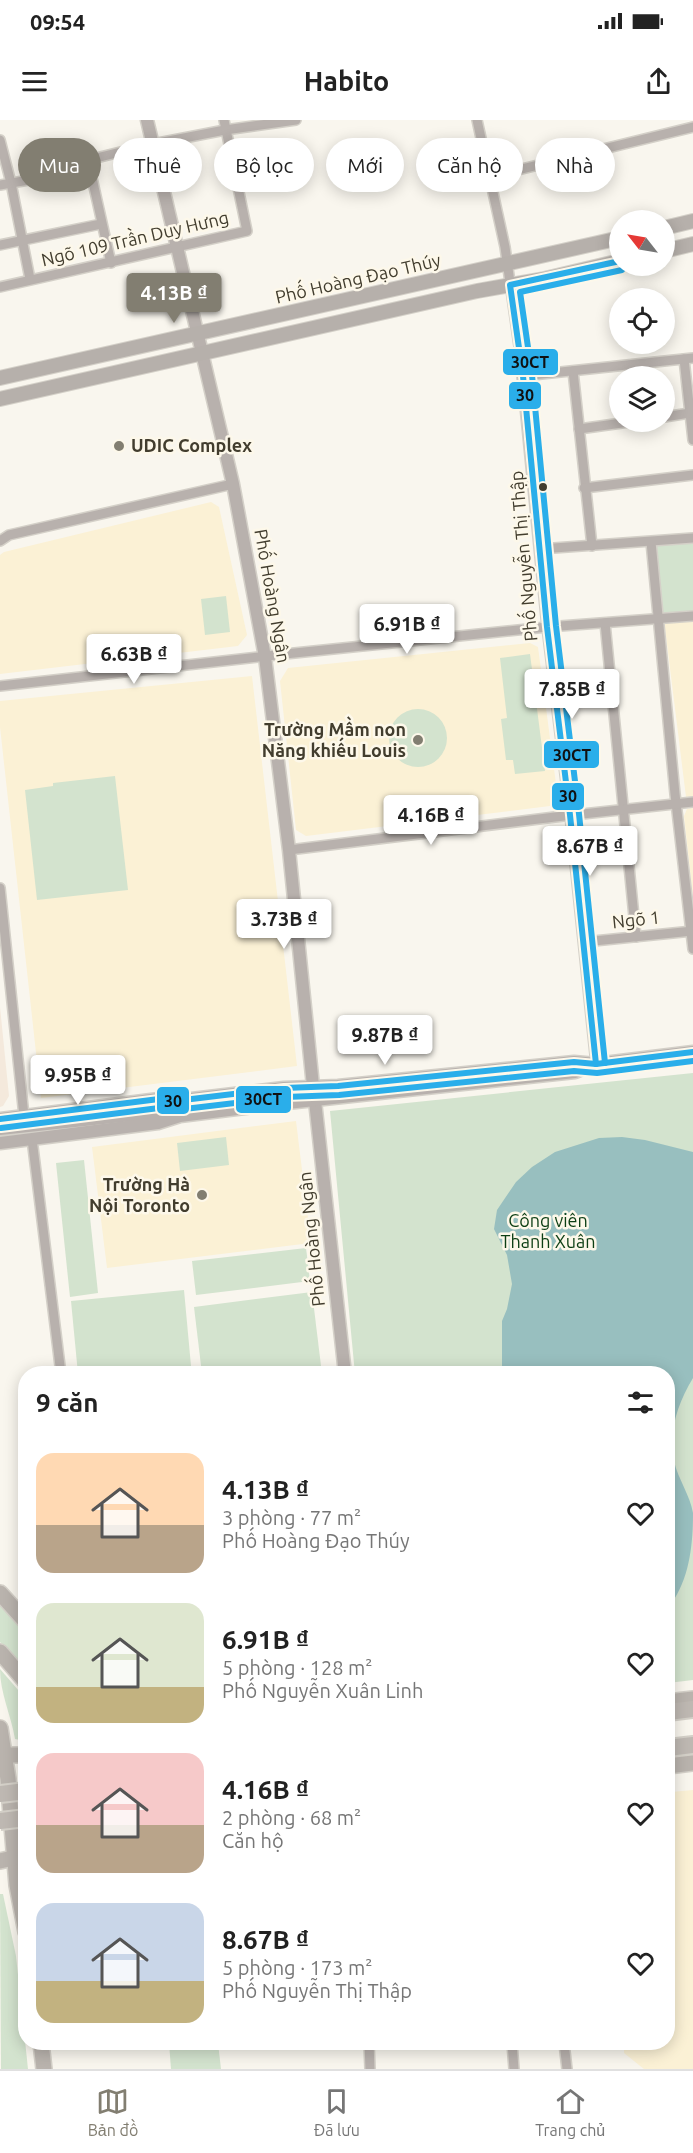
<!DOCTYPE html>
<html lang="vi">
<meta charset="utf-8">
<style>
:root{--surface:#fff;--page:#f6f6f6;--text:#222;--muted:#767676;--line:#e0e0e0;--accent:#827e71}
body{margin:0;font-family:Ubuntu,sans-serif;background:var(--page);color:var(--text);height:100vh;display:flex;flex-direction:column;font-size:22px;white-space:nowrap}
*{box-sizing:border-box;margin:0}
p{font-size:20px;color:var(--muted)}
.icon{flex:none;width:33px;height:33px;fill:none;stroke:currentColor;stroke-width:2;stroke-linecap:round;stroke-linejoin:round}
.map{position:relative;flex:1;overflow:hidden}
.details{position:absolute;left:18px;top:1246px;width:657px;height:684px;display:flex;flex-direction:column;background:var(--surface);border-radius:24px;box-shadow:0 3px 15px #0003}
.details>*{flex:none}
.top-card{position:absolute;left:18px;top:18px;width:657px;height:54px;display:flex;gap:12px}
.needle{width:39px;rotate:301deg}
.controls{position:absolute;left:609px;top:90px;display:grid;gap:12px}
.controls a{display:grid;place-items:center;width:66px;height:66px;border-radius:50%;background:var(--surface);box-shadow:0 3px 15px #0003;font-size:30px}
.price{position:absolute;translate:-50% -51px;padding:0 14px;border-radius:6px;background:#fff;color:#222;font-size:20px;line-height:39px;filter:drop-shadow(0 2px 3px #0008)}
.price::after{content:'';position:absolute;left:50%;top:36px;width:18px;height:14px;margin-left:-9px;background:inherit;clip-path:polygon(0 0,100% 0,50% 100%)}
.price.selected{background:var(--accent);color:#fff}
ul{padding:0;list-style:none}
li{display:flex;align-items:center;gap:18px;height:150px;padding:0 18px}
li span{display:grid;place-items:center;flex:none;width:168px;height:120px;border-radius:18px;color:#555}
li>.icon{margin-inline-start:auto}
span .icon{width:72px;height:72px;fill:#fffc;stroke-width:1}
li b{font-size:26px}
h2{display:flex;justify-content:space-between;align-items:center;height:72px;padding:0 18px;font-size:26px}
.pill{padding:0 21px;border-radius:27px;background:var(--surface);box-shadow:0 3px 15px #0003;font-size:21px;line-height:54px}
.pill.selected{background:var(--accent);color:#fff}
.status{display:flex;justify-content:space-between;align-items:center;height:42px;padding:0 30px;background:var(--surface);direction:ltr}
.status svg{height:16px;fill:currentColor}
header{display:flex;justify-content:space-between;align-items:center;height:78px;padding:0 18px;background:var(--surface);font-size:27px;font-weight:700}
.menu{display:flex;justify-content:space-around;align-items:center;height:84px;border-top:2px solid var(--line);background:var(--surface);font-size:16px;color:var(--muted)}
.menu a{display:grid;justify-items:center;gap:3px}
.menu .selected{color:var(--accent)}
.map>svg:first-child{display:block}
.commercial{fill:#f4e9dc}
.built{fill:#fbf1d5}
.green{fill:#d3e3ce}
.water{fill:#98bfbf}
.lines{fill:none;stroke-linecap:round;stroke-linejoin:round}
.minor-casing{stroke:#d4d0c8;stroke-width:12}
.tertiary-casing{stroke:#d4d0c8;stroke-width:15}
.secondary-casing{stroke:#d4d0c8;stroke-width:16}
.primary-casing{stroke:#d4d0c8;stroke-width:18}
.motorway-casing{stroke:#d4d0c8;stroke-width:20}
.minor{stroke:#b8b1ad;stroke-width:9}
.tertiary{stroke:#b8b1ad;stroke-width:12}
.secondary{stroke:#b6b0ab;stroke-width:14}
.primary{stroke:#b9b3ad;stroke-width:15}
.motorway{stroke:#beb8b2;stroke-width:16}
.motorway-bridge-casing{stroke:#d4d0c8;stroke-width:20;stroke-linecap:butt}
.motorway-bridge{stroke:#beb8b2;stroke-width:16}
.bus-1-casing{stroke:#fdf8ea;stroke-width:10}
.bus-2-casing{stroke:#fdf8ea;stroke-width:10}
.bus-1{stroke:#2aaeea;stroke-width:6}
.bus-2{stroke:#2aaeea;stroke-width:6}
.poi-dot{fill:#827e71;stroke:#fdf8ea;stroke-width:2}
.bus-dot{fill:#423d2e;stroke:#fdf8ea;stroke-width:2}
.labels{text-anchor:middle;stroke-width:5;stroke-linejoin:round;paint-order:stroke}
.street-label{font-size:18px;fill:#423d2e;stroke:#fdf8ea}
.poi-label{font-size:18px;font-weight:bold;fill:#423d2e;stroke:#fdf8ea;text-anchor:end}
.park-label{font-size:18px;fill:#0c3e13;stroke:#fdf8ea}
.line-badge{stroke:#fdf8ea;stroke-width:2}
.pale-badge-label{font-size:16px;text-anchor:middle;font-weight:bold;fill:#111}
</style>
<div class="status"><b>09:54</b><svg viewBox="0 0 49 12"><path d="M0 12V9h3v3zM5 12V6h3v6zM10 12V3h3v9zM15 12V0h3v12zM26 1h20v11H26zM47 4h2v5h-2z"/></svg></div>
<header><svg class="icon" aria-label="menu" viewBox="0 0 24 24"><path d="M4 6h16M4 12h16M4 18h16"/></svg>Habito<svg class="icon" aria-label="share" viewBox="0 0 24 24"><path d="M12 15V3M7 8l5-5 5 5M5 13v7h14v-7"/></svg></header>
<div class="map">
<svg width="693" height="1949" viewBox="0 0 693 1949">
<rect width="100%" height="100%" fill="#f9f6ee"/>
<polygon class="commercial" points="0,887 9,976 3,986 0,987"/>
<g class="built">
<polygon points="211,382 219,387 247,515 238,526 0,554 0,435 4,432"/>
<polygon points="693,498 693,676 686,677 664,500"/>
<polygon points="530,523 538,527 558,679 550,686 306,716 296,710 280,561 288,548"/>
<polygon points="252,556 297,946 41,978 0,607 0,581"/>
<polygon points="693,688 693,777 684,696 687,689"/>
<polygon points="296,1001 311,1123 107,1148 92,1027"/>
<polygon points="693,1670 693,1949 644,1949 624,1933 624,1923 668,1923 668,1693 673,1692 671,1672"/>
</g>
<g class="green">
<polygon points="693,418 693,496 657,500 651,422"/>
<polygon points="226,476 230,512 205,515 201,479"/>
<polygon points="530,534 545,651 515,654 513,640 506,640 501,599 507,598 500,538"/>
<circle cx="418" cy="618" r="29"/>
<polygon points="115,656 128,770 37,780 25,670 53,666 53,663"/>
<polygon points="693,953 693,1560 668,1563 668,1254 355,1254 330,991"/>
<polygon points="226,1017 229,1045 180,1051 177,1023"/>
<polygon points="84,1040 98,1173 70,1177 56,1043"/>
<polygon points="306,1128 310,1161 196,1175 192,1141"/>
<polygon points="184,1170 191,1246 111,1254 78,1254 71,1181"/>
<polygon points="312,1172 322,1254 202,1254 194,1187"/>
<polygon points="0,1480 25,1508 25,1552 0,1522"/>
<path d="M0,1549l25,29v43l-10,-2c-4,-24 -15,-46 -15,-70z"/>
<polygon points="0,1774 3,1774 16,1836 28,1949 1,1949"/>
<polygon points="169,1923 218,1923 221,1949 171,1949"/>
</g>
<path class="water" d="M622,1017l23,3 48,12v226c-15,25 -25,53 -19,83 4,18 16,34 19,52 0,34 -4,69 -25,95v-234h-166v-53l5,-12 5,-25 -5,-29 -13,-26 3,-19 19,-28 16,-15 23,-15 44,-14z"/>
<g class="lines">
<defs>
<g id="minor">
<polyline points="477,0 505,127 519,226 547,507 570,695 596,944"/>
<polyline points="0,20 11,63 30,159"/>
<polyline points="88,40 111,143"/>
<polyline points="489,57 693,7"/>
<polyline points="0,65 68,53 88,40 153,24 225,10 296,0"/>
<polyline points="0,125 101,104"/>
<polyline points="0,167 247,111 224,0"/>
<polyline points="684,239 693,320"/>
<polyline points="573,251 592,426"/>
<polyline points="523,256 693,238"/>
<polyline points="664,297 690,293"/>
<polyline points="579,309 629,302"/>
<polyline points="584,368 693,355"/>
<polyline points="0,421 9,415 233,364"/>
<polyline points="651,422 675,674 693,829"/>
<polyline points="540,429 693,418"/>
<polyline points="605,503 636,817"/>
<polyline points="0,566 285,534 547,507 693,496"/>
<polyline points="289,730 555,697 693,682"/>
<polyline points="0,768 24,996"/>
<polyline points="584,822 693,811"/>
<polyline points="32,1019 61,1254"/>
<polyline points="369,1923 370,1949"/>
<polyline points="512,1923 514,1949"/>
<polyline points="564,1923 567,1949"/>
</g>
<g id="tertiary">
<polyline points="147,0 233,364 265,537 289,730 313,966"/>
<polyline points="315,981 345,1254"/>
<polyline points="0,999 159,979 175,981 284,968 338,966 574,942 596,944 693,932"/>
<polyline points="0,1009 159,992 178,996"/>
<polyline points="0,1023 158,1003 180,996 287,983 575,952 592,945"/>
</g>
<g id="secondary">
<polyline points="664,108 693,101"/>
<polyline points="664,131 693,124"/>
<polyline points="0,258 620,118"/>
<polyline points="0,279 477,171 544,159 620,141"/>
</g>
<g id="primary">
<polyline points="0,1473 26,1502"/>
<polyline points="0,1532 26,1562"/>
<polyline points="668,1582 693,1579"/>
<polyline points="0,1608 8,1659 17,1765 26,1812"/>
<polyline points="0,1635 26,1635"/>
<polyline points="668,1646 693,1643"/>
<polyline points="0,1741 26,1735"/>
<polyline points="41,1923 44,1949"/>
</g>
<g id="motorway">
<polyline points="668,1592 693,1589"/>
<polyline points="668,1628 693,1625"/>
</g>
</defs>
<use href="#minor" class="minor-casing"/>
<use href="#tertiary" class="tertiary-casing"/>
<use href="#secondary" class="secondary-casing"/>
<use href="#primary" class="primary-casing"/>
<use href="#motorway" class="motorway-casing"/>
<use href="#minor" class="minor"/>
<use href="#tertiary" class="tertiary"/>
<use href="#secondary" class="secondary"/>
<use href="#primary" class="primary"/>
<use href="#motorway" class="motorway"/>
<defs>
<g id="motorway-bridge">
<polyline points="0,1674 26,1671"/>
<polyline points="0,1701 26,1698"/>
</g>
</defs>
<use href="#motorway-bridge" class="motorway-bridge-casing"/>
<use href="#motorway-bridge" class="motorway-bridge"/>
<defs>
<g id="bus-1">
<polyline points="596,944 570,695 547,507 523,256 510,165 620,141"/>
<polyline points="0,999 159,979 175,981 284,968 338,966 574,942 596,944 693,932"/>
</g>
<g id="bus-2">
<polyline points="605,943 579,694 556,506 532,255 520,172 622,150"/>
<polyline points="1,1008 159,988 176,990 285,977 339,975 574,951 597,953 693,941"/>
</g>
</defs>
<use href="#bus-1" class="bus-1-casing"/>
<use href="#bus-2" class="bus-2-casing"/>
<use href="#bus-1" class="bus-1"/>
<use href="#bus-2" class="bus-2"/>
</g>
<g class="poi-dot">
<circle cx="119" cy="326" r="6"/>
<circle cx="418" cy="620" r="6"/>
<circle cx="202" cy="1075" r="6"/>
</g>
<circle class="bus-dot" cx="543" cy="367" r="5"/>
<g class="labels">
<g class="street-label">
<text transform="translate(135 119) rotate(-13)" y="6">Ngõ 109 Trần Duy Hưng</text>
<text transform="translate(358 159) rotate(-13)" y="6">Phố Hoàng Đạo Thúy</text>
<text transform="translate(524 436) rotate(-95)" y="6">Phố Nguyễn Thị Thập</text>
<text transform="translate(272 476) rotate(80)" y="6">Phố Hoàng Ngân</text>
<text transform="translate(636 800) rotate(-6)" y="6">Ngõ 1</text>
<text transform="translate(312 1119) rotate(-96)" y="6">Phố Hoàng Ngân</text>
</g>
<g class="poi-label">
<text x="131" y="332" text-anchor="start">UDIC Complex</text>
<text x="406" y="616">Trường Mầm non<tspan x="406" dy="21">Năng khiếu Louis</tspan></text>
<text x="190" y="1071">Trường Hà<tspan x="190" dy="21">Nội Toronto</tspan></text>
</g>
<g class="park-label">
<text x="548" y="1107">Công viên<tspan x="548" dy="21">Thanh Xuân</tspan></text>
</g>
</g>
<g class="line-badge">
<rect x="502" y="228" width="57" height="28" rx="6" fill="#2aaeea"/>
<rect x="508" y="261" width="34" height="29" rx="6" fill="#2aaeea"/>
<rect x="543" y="620" width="57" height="29" rx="6" fill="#2aaeea"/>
<rect x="551" y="662" width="34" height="29" rx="6" fill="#2aaeea"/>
<rect x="235" y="965" width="57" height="29" rx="6" fill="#2aaeea"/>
<rect x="156" y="966" width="34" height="29" rx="6" fill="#2aaeea"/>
</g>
<g class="pale-badge-label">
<text x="530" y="248">30CT</text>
<text x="525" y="281">30</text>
<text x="572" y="641">30CT</text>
<text x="568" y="682">30</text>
<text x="263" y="985">30CT</text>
<text x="173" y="987">30</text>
</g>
</svg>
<div class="controls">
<a><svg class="needle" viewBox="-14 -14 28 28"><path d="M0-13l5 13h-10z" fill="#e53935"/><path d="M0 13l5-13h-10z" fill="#767676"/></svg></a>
<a><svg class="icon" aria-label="locate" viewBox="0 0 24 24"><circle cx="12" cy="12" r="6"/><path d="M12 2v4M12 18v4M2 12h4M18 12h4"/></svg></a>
<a><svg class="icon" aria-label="layers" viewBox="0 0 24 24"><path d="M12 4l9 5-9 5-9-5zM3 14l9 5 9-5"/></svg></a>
</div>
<b class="price selected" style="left:174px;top:204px">4.13B ₫</b>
<b class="price" style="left:407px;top:535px">6.91B ₫</b>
<b class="price" style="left:134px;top:565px">6.63B ₫</b>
<b class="price" style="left:572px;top:600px">7.85B ₫</b>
<b class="price" style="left:431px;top:726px">4.16B ₫</b>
<b class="price" style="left:590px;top:757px">8.67B ₫</b>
<b class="price" style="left:284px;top:830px">3.73B ₫</b>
<b class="price" style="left:385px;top:946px">9.87B ₫</b>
<b class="price" style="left:78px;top:986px">9.95B ₫</b>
<div class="top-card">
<a class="pill selected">Mua</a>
<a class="pill">Thuê</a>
<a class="pill">Bộ lọc</a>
<a class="pill">Mới</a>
<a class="pill">Căn hộ</a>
<a class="pill">Nhà</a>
</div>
<section class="details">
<h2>9 căn<svg class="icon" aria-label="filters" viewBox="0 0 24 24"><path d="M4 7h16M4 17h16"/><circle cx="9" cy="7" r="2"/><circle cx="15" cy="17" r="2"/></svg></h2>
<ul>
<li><span style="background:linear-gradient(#ffd9b3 60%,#b9a48a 0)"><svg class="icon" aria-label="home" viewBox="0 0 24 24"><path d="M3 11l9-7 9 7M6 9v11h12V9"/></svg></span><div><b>4.13B ₫</b><p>3 phòng · 77 m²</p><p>Phố Hoàng Đạo Thúy</p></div><svg class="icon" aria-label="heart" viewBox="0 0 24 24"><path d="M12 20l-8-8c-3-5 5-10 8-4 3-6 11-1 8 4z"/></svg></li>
<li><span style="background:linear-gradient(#dfe7d0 70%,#c2b280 0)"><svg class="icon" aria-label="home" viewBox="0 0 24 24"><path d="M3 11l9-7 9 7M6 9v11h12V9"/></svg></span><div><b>6.91B ₫</b><p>5 phòng · 128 m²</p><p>Phố Nguyễn Xuân Linh</p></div><svg class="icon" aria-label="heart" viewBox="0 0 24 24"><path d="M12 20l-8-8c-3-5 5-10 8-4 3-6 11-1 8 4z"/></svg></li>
<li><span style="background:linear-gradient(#f6c9c9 60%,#b9a48a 0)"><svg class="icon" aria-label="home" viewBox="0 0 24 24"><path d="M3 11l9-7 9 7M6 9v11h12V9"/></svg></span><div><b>4.16B ₫</b><p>2 phòng · 68 m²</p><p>Căn hộ</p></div><svg class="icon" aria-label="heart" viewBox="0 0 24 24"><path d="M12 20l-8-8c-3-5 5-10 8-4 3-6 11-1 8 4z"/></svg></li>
<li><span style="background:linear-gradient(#c9d6e8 65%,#c2b280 0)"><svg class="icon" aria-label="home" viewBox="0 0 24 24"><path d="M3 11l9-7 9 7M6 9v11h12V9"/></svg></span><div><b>8.67B ₫</b><p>5 phòng · 173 m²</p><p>Phố Nguyễn Thị Thập</p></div><svg class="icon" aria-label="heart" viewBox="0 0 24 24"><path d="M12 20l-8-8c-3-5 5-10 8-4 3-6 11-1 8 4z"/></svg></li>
</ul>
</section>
</div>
<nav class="menu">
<a class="selected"><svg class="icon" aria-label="map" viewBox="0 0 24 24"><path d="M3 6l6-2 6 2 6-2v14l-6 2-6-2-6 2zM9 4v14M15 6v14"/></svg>Bản đồ</a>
<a><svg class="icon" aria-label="saved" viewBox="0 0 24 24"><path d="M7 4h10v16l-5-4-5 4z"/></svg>Đã lưu</a>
<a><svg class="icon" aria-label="home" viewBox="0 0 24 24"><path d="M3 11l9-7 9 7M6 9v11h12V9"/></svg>Trang chủ</a>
</nav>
